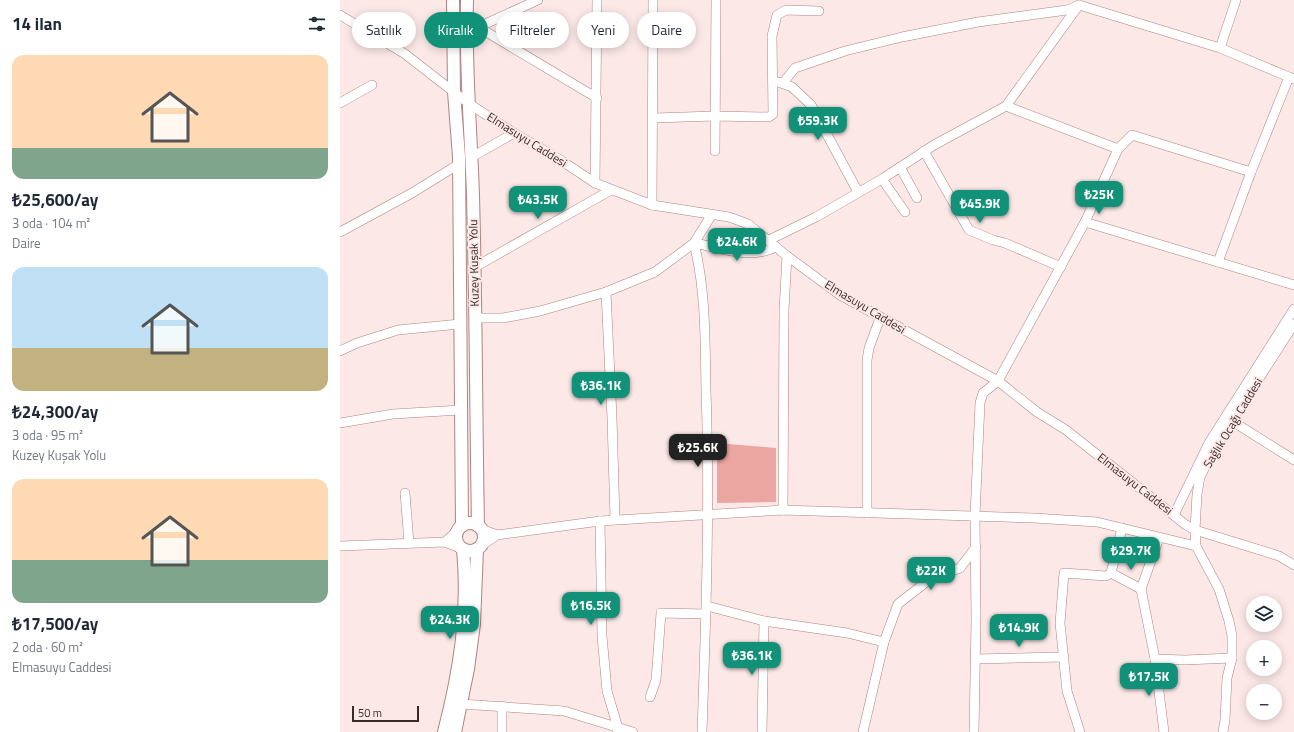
<!DOCTYPE html>
<html lang="tr">
<meta charset="utf-8">
<style>
:root{--surface:#fff;--page:#f2f2f3;--text:#1f2937;--muted:#747a83;--accent:#119177}
body{margin:0;font-family:"Titillium Web",sans-serif;background:var(--page);color:var(--text);height:100vh;display:flex;flex-direction:column;font-size:15px;white-space:nowrap}
*{box-sizing:border-box;margin:0}
p{font-size:13px;color:var(--muted)}
.icon{flex:none;width:22px;height:22px;fill:none;stroke:currentColor;stroke-width:2;stroke-linecap:round;stroke-linejoin:round}
.map{position:relative;flex:1;overflow:hidden}
.drawer{display:flex;flex-direction:column;background:var(--surface);width:340px}
.drawer>*{flex:none}
.hud{position:absolute;left:12px;top:12px;width:380px;height:36px;display:flex;gap:8px}
.fabs{position:absolute;left:906px;top:596px;display:grid;gap:8px}
.fabs a{display:grid;place-items:center;width:36px;height:36px;border-radius:50%;background:var(--surface);box-shadow:0 2px 10px #0003;font-size:20px}
.scale{position:absolute;left:12px;bottom:10px;width:67px;box-sizing:border-box;padding-left:4px;border:2px solid #3a2a29;border-top:0;font-size:11px;line-height:14px;white-space:nowrap;color:#3a2a29;-webkit-text-stroke:3px #fbe8e7;paint-order:stroke}
.price{position:absolute;translate:-50% -34px;padding:0 9px;border-radius:8px;background:var(--accent);color:#fff;font-size:13px;line-height:26px;filter:drop-shadow(0 1px 2px #0008)}
.price::after{content:'';position:absolute;left:50%;top:24px;width:12px;height:9px;margin-left:-6px;background:inherit;clip-path:polygon(0 0,100% 0,50% 100%)}
.price.active{background:#222;color:#fff}
ul{padding:0;list-style:none}
li{display:grid;align-content:center;gap:8px;height:212px;padding:0 12px}
li span{display:grid;place-items:center;height:124px;border-radius:12px;color:#555}
li>.icon{margin-inline-start:auto}
span .icon{width:72px;height:72px;fill:#fffc;stroke-width:1}
li b{font-size:17px}
h2{display:flex;justify-content:space-between;align-items:center;height:48px;padding:0 12px;font-size:17px}
.chip{padding:0 14px;border-radius:18px;background:var(--surface);box-shadow:0 2px 10px #0003;font-size:14px;line-height:36px}
.chip.active{background:var(--accent);color:#fff}
main{display:flex;flex:1;min-height:0}
.map>svg:first-child{display:block}
.green{fill:#eca6a2}
.lines{fill:none;stroke-linecap:round;stroke-linejoin:round}
.minor-casing{stroke:#ad8482;stroke-width:10}
.major-casing{stroke:#ad8482;stroke-width:14}
.minor{stroke:#fff;stroke-width:9}
.major{stroke:#fff;stroke-width:12}
.labels{text-anchor:middle;stroke-width:4;stroke-linejoin:round;paint-order:stroke}
.street-label{font-size:12px;fill:#3a2a29;stroke:#fbe8e7}
</style>
<main>
<section class="drawer">
<h2>14 ilan<svg class="icon" aria-label="filters" viewBox="0 0 24 24"><path d="M4 7h16M4 17h16"/><circle cx="9" cy="7" r="2"/><circle cx="15" cy="17" r="2"/></svg></h2>
<ul>
<li><span style="background:linear-gradient(#ffd9b3 75%,#7fa58c 0)"><svg class="icon" aria-label="home" viewBox="0 0 24 24"><path d="M3 11l9-7 9 7M6 9v11h12V9"/></svg></span><div><b>₺25,600/ay</b><p>3 oda · 104 m²</p><p>Daire</p></div></li>
<li><span style="background:linear-gradient(#bfe0f5 65%,#c2b280 0)"><svg class="icon" aria-label="home" viewBox="0 0 24 24"><path d="M3 11l9-7 9 7M6 9v11h12V9"/></svg></span><div><b>₺24,300/ay</b><p>3 oda · 95 m²</p><p>Kuzey Kuşak Yolu</p></div></li>
<li><span style="background:linear-gradient(#ffd9b3 65%,#7fa58c 0)"><svg class="icon" aria-label="home" viewBox="0 0 24 24"><path d="M3 11l9-7 9 7M6 9v11h12V9"/></svg></span><div><b>₺17,500/ay</b><p>2 oda · 60 m²</p><p>Elmasuyu Caddesi</p></div></li>
</ul>
</section>
<div class="map">
<svg width="954" height="732" viewBox="0 0 954 732">
<rect width="100%" height="100%" fill="#fbe8e7"/>
<polygon class="green" points="377,443 436,448 436,502 377,503"/>
<g class="lines">
<defs>
<g id="minor">
<polyline points="0,15 65,54 128,103 174,133 222,161 255,183 312,205 389,217 408,224 447,256 500,295 658,381 697,412 726,430 846,525 855,530 856,546 879,589 889,621 892,636 892,658 887,678 885,720 883,732"/>
<polyline points="138,27 257,98"/>
<polyline points="134,29 198,0"/>
<polyline points="880,48 896,0"/>
<polyline points="438,82 452,87 471,105 518,192"/>
<polyline points="443,83 455,68 505,51 562,37 638,22 727,10 739,5"/>
<polyline points="0,103 32,85"/>
<polyline points="666,106 778,149 745,222"/>
<polyline points="314,118 375,116 429,117 433,114 432,36 437,15 446,10 479,11"/>
<polyline points="778,149 792,135 911,172 878,262"/>
<polyline points="375,151 376,0"/>
<polyline points="584,151 629,230 653,240 665,243 721,267"/>
<polyline points="132,157 174,133"/>
<polyline points="560,167 577,198"/>
<polyline points="911,172 949,77 954,79"/>
<polyline points="542,179 565,212"/>
<polyline points="255,183 257,0"/>
<polyline points="312,205 313,0"/>
<polyline points="0,232 72,193 119,164"/>
<polyline points="429,240 476,217 542,179 594,145 666,106 739,5 880,48 949,77"/>
<polyline points="135,267 271,190"/>
<polyline points="266,292 272,418 275,519"/>
<path d="M135,318h28l37,-7 66,-19 49,-20 39,-29c28,5 56,17 82,4"/>
<polyline points="954,324 875,447 860,477 857,494 855,530 939,556 954,565"/>
<polyline points="0,351 17,343 58,330 120,324"/>
<polyline points="892,421 954,460"/>
<polyline points="0,423 53,414 121,410"/>
<polyline points="65,493 69,543"/>
<polyline points="443,510 444,310 447,256"/>
<polyline points="527,513 527,360 529,348 540,318"/>
<polyline points="834,515 869,443 954,309"/>
<polyline points="260,521 262,636 267,691 278,728 277,732"/>
<polyline points="141,529 157,535"/>
<polyline points="819,538 801,589 815,659 845,660 892,658"/>
<polyline points="105,542 119,529"/>
<polyline points="0,546 105,542 123,549"/>
<polyline points="141,546 157,535 260,521 443,510 694,518 757,522 856,546"/>
<polyline points="771,573 801,589"/>
<polyline points="367,606 424,621 507,633 544,642 523,732"/>
<polyline points="544,642 558,604 590,579 620,568 636,547"/>
<polyline points="636,659 724,657"/>
<polyline points="815,659 824,732"/>
<polyline points="310,697 316,680 321,613 366,614"/>
<polyline points="121,704 224,711 293,732"/>
<polyline points="162,732 162,706"/>
<path d="M362,732c4,-114 8,-228 4,-342 -1,-49 0,-99 -12,-147l17,-27"/>
<polyline points="422,732 424,621"/>
<polyline points="634,732 636,620 635,516 640,403 643,393 658,381 745,222 954,285"/>
<polyline points="740,732 727,691 720,623 724,573 766,576 771,573 782,528"/>
</g>
<g id="major">
<polyline points="113,0 114,92 119,157 122,526"/>
<path d="M127,0c-2,66 4,131 6,196 3,110 3,220 5,330"/>
<circle cx="130" cy="537" r="14"/>
<path d="M104,732c16,-62 25,-119 19,-183"/>
<polyline points="115,732 128,669 134,624 137,549"/>
</g>
</defs>
<use href="#minor" class="minor-casing"/>
<use href="#major" class="major-casing"/>
<use href="#minor" class="minor"/>
<use href="#major" class="major"/>
</g>
<g class="labels">
<g class="street-label">
<text transform="translate(187 140) rotate(32)" y="4">Elmasuyu Caddesi</text>
<text transform="translate(134 263) rotate(-91)" y="4">Kuzey Kuşak Yolu</text>
<text transform="translate(525 307) rotate(31)" y="4">Elmasuyu Caddesi</text>
<text transform="translate(893 423) rotate(-59)" y="4">Sağlık Ocağı Caddesi</text>
<text transform="translate(795 484) rotate(38)" y="4">Elmasuyu Caddesi</text>
</g>
</g>
</svg>
<div class="fabs">
<a><svg class="icon" aria-label="layers" viewBox="0 0 24 24"><path d="M12 4l9 5-9 5-9-5zM3 14l9 5 9-5"/></svg></a>
<a>+</a>
<a>−</a>
</div>
<div class="scale">50 m</div>
<b class="price" style="left:478px;top:141px">₺59.3K</b>
<b class="price" style="left:759px;top:215px">₺25K</b>
<b class="price" style="left:198px;top:220px">₺43.5K</b>
<b class="price" style="left:640px;top:224px">₺45.9K</b>
<b class="price" style="left:397px;top:262px">₺24.6K</b>
<b class="price" style="left:261px;top:406px">₺36.1K</b>
<b class="price active" style="left:358px;top:468px">₺25.6K</b>
<b class="price" style="left:791px;top:571px">₺29.7K</b>
<b class="price" style="left:591px;top:591px">₺22K</b>
<b class="price" style="left:251px;top:626px">₺16.5K</b>
<b class="price" style="left:110px;top:640px">₺24.3K</b>
<b class="price" style="left:679px;top:648px">₺14.9K</b>
<b class="price" style="left:412px;top:676px">₺36.1K</b>
<b class="price" style="left:809px;top:697px">₺17.5K</b>
<div class="hud">
<a class="chip">Satılık</a>
<a class="chip active">Kiralık</a>
<a class="chip">Filtreler</a>
<a class="chip">Yeni</a>
<a class="chip">Daire</a>
</div>
</div>
</main>
